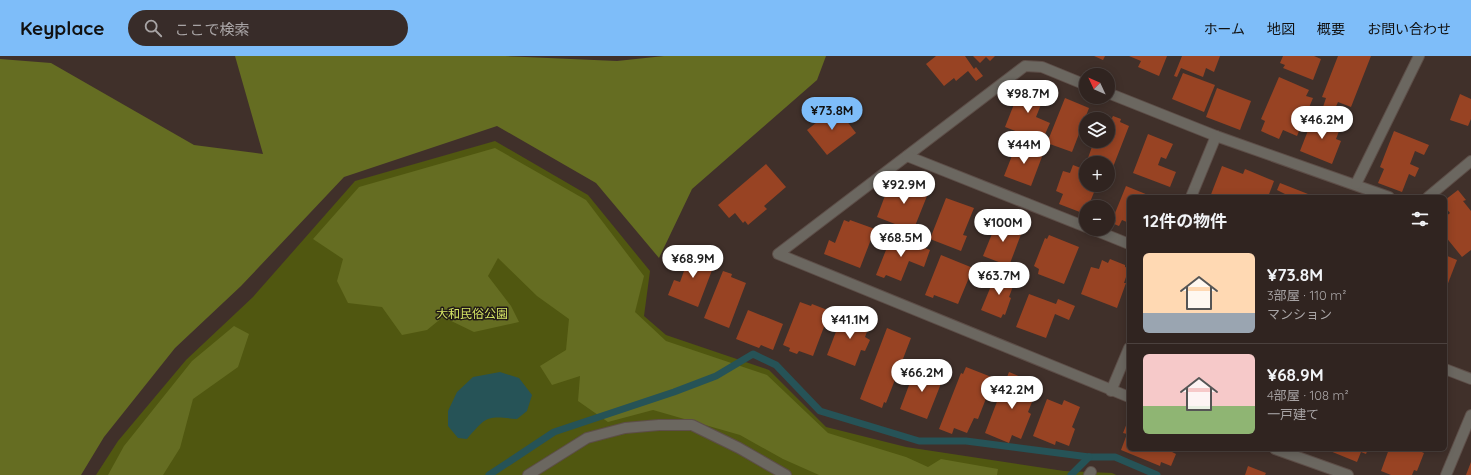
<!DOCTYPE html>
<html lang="ja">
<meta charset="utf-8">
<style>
:root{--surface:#302420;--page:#382c29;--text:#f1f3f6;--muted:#a8a4a5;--line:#4b413e;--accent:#7ebdf9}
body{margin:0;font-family:Quicksand,"Noto Sans JP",sans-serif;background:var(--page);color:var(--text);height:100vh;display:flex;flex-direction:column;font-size:15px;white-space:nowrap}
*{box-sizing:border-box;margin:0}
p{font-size:13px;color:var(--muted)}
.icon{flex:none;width:22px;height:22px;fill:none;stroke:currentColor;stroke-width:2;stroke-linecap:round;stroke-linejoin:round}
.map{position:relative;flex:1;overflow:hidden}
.details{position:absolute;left:1127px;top:139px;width:320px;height:256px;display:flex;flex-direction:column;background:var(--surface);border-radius:6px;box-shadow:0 2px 10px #0003,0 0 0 1px var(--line)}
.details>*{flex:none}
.needle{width:26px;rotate:314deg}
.fabs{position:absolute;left:1079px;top:12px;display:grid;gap:8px}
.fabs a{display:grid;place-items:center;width:36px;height:36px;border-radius:50%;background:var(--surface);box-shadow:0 2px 10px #0003,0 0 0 1px var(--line);font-size:20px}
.price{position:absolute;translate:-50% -34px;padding:0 9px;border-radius:14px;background:#fff;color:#222;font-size:13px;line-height:26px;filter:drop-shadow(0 1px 2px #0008)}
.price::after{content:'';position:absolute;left:50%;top:24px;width:12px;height:9px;margin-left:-6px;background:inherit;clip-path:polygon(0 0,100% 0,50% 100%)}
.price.on{background:var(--accent);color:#111}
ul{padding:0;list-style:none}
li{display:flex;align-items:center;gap:12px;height:100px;padding:0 16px}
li+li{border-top:1px solid var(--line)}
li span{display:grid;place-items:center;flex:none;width:112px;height:80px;border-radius:6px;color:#555}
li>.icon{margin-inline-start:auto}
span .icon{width:48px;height:48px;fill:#fffc;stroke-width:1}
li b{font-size:17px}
h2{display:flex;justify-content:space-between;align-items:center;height:48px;padding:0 16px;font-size:17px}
header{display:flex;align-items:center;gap:24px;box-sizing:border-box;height:56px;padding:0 20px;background:var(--accent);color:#111}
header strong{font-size:19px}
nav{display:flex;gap:22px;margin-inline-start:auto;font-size:14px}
.search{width:280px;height:36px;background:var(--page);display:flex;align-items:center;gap:10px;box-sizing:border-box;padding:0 14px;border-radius:22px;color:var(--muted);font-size:15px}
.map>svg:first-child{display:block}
.green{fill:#505710}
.forest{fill:#656d22}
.water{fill:#265357}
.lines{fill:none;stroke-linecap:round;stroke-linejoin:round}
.stream{stroke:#265357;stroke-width:7}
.building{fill:#984323}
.minor-casing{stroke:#5d4e48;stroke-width:12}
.minor{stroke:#6b6760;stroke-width:10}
.labels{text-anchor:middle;stroke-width:3;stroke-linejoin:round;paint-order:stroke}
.park-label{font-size:12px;fill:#d6e565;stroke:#211a17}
</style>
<header>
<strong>Keyplace</strong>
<div class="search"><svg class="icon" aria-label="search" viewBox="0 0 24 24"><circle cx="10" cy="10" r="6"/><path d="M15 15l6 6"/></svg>ここで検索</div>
<nav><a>ホーム</a><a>地図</a><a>概要</a><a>お問い合わせ</a></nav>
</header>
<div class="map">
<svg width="1471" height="419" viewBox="0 0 1471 419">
<rect width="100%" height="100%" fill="#40302a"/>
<polygon class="green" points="495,85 588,139 650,215 644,260 666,279 769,314 826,371 906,391 1064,415 1112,417 1116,419 96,419 118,385 186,304 253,241 355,125"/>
<g class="forest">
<polygon points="235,0 505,0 617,5 664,0 826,0 817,24 692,133 659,202 596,127 497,70 344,121 241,230 175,292 104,381 81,419 0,419 0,3 51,7 194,89 263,98"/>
<polygon points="495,92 586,144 644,220 635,256 666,285 767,319 828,377 906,401 928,411 941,403 998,413 997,419 819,419 783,403 740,379 653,354 608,366 578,345 580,320 552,329 540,310 566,294 569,263 537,240 498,202 488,220 511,250 519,266 474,276 443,261 427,274 402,279 382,251 348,247 337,225 343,203 313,183 359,131"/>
<polygon points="234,270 249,278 238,311 193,343 180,392 163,419 108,419 124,390 192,305"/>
</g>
<path class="water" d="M500,316l19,6 13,17 -5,16 -10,8c-31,-3 -30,-3 -50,20l-9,-1 -10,-12v-15l9,-19 16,-15z"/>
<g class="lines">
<g class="stream">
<polyline points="489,419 554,376 674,336 716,320 753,298 776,309 820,355 919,385 966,385 1089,401 1115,401 1157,419"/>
<polyline points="1071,419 1089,401"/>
</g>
</g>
<g class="building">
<polygon points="936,0 965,0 974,13 976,11 983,20 976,25 968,15 956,25 954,22 944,30 926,8"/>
<polygon points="973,0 995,0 990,5 986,1 980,7"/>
<polygon points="1094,0 1105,0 1103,4"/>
<polygon points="1129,0 1167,0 1159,20 1138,11 1141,5"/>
<polygon points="1182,0 1220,0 1214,16 1206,12 1203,21 1181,12 1177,21 1174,20"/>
<polygon points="1283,0 1314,0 1321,3 1313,24 1283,12 1285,9 1280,7"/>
<polygon points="1338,0 1371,0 1351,51 1338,46 1334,55 1323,51 1326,42 1322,41"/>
<polygon points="1183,17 1215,29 1204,56 1172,43"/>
<polygon points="1279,21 1309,34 1306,40 1313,42 1297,80 1283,74 1279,83 1261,75 1265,65 1261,63"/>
<polygon points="1028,29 1046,36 1036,61 1050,67 1042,85 1005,71 1020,33 1026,35"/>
<polygon points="1217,32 1251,45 1240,74 1206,61"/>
<polygon points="1460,38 1471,43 1471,63 1468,70 1450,64"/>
<polygon points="1065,42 1089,52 1072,96 1047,87"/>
<polygon points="836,51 856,77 827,99 807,74"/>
<polygon points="1314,59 1341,70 1336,83 1341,85 1332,108 1300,95"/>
<polygon points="1113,60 1121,63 1120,66 1129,70 1113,111 1108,109 1108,107 1102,107 1088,102 1094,85 1108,85 1108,63 1105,63 1106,61 1111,64"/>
<polygon points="1394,75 1429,89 1424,99 1415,95 1410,108 1419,112 1415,121 1409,118 1402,136 1378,127 1384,113 1380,111"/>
<polygon points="1148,78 1173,88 1166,103 1161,101 1158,109 1176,116 1170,131 1133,117"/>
<polygon points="1017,87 1043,98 1031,130 1004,120"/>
<polygon points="766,108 786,131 764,150 767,153 748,169 745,165 743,167 735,157 729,162 718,149"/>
<polygon points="1073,109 1086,114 1086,129 1097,129 1088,151 1086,151 1085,158 1059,148 1063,138 1056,135 1063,115 1070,117"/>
<polygon points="1222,110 1243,118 1245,113 1274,125 1268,141 1210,141"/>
<polygon points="899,124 929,135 913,175 877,161 886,137 893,139"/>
<polygon points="1280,127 1308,138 1307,141 1284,141 1285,138 1277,134"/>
<polygon points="1126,130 1153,141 1129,141 1129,167 1122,164 1119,170 1114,168 1116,164 1113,162"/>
<polygon points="1458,134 1466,144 1463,145 1471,155 1471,194 1462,201 1445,180 1445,161 1450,157 1445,151 1445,144"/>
<polygon points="946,142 974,152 963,179 967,180 961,195 930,183"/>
<polygon points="998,163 1023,173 1009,210 983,200"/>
<polygon points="844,164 849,166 850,164 875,173 860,212 824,198 829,184 835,187"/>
<polygon points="892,179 930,194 924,211 909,205 901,225 886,219 884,222 876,219"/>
<polygon points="1049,179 1079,191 1064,228 1038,218 1039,213 1034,210 1045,182 1047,183"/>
<polygon points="690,198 712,206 715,201 723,204 720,211 714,209 698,251 668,239 674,224 680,226 684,215 677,213 682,200 689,202"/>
<polygon points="941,199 973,212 958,248 934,239 933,242 925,239"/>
<polygon points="1445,199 1457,204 1445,235"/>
<polygon points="1110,203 1125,209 1125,211 1129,212 1124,227 1126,227 1117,252 1081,238 1091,211 1099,213 1102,204 1108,207"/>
<polygon points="723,215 732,218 731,221 746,227 729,272 704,262"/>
<polygon points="996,218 1015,225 1009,241 1011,242 1005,259 1003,258 1001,262 981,254"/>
<polygon points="1029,238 1056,248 1058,243 1075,250 1069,264 1055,258 1046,282 1016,271"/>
<polygon points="800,246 811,250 812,248 830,255 813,300 799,295 797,298 789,295 790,292 783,289"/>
<polygon points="748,254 783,268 773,294 761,289 759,292 736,283"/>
<polygon points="854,258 871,265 865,281 870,284 865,295 861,294 855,310 827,299 842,260 852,264"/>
<polygon points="887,272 911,282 886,347 884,346 882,352 860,343"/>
<polygon points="966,311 994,322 978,363 974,362 967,377 954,372 952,378 939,373 961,317 963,318"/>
<polygon points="925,313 944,320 927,363 900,353 914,316 923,319"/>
<polygon points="1009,316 1028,324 1028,325 1035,328 1030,340 1034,341 1028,356 1031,358 1021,383 1012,379 1009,387 985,377 998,343 1001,344 1007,331 1004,329"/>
<polygon points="1047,343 1062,349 1064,344 1080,351 1072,371 1075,373 1069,390 1056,385 1055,389 1033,380"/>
<polygon points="1129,362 1129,393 1168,393 1168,394 1176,398 1171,410 1161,406 1160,410 1121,394 1127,378 1123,377"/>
<polygon points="1331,393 1368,393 1366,398 1361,396 1357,406 1330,395"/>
<polygon points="1389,393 1415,393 1424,397 1417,415 1414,414 1412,419 1391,419 1381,415"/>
<polygon points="1471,406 1471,419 1466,419"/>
<polygon points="1248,410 1266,417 1265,419 1245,419"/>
</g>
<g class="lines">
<defs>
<g id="minor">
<polyline points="1086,29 1042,11 1025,10 778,198 1129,341"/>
<polyline points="1108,37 1216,80 1389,141"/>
<polyline points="907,100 1086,171"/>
<polyline points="1356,128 1419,0"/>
<polyline points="1191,141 1216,80"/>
<polyline points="1428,141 1471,105"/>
<polyline points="1092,173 1129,188"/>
<polyline points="1445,313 1471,323"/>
<polyline points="1111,335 1129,292"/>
<polyline points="1275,393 1348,419"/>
<polyline points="528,419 587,382 625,372 659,369 692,369 739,392 786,419"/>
<polyline points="1089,419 1091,416"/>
<polyline points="1446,419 1471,359"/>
</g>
</defs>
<use href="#minor" class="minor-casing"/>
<use href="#minor" class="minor"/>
</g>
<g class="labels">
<g class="park-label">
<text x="472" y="262">大和民俗公園</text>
</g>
</g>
</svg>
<div class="fabs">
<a><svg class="needle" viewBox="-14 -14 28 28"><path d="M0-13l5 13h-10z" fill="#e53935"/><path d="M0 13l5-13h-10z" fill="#a8a4a5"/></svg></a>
<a><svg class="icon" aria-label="layers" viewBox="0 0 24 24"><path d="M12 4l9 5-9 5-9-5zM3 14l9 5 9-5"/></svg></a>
<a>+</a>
<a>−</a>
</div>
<b class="price" style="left:1028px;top:58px">¥98.7M</b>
<b class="price on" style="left:832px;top:75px">¥73.8M</b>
<b class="price" style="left:1322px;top:84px">¥46.2M</b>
<b class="price" style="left:1024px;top:109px">¥44M</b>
<b class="price" style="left:904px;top:149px">¥92.9M</b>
<b class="price" style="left:1003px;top:187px">¥100M</b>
<b class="price" style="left:901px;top:202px">¥68.5M</b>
<b class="price" style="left:693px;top:223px">¥68.9M</b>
<b class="price" style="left:999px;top:240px">¥63.7M</b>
<b class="price" style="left:850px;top:284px">¥41.1M</b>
<b class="price" style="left:922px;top:337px">¥66.2M</b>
<b class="price" style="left:1012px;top:354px">¥42.2M</b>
<section class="details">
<h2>12件の物件<svg class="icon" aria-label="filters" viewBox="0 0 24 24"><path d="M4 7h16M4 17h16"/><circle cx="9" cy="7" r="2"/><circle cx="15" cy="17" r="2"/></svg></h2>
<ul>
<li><span style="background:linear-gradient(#ffd9b3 75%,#9aa5b1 0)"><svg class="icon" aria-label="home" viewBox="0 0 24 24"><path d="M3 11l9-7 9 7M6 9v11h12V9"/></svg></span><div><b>¥73.8M</b><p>3部屋 · 110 m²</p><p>マンション</p></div></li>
<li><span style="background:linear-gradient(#f6c9c9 65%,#8fb573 0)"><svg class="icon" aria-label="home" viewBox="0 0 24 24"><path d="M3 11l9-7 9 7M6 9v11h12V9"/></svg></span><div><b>¥68.9M</b><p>4部屋 · 108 m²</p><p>一戸建て</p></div></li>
</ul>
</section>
</div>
